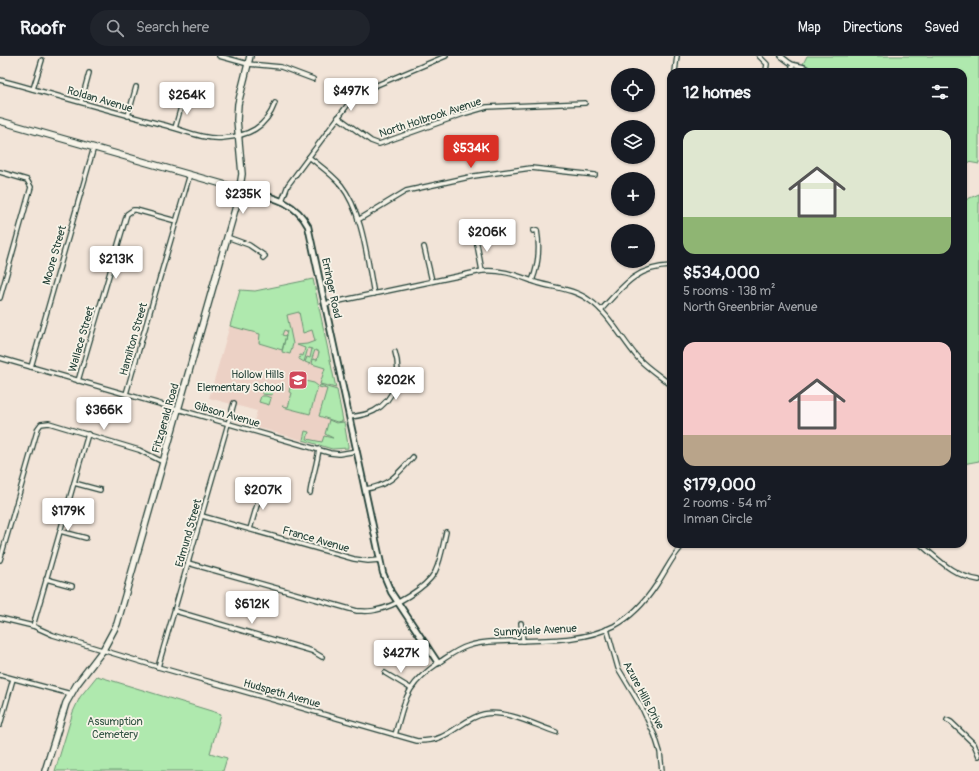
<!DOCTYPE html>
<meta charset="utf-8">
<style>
:root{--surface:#171b24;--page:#20242c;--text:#f1f3f6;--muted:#9ea1a6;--line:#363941;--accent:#d93025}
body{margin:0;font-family:Pangolin,sans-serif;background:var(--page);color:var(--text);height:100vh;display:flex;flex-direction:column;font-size:15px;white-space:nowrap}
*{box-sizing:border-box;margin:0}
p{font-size:13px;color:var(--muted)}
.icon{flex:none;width:22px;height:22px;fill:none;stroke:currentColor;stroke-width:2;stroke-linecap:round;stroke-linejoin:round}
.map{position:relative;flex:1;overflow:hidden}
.details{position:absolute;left:667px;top:12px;width:300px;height:480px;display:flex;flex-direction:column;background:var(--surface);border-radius:12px;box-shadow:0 1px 3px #0004}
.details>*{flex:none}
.controls{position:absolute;left:611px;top:12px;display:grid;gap:8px}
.controls a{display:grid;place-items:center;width:44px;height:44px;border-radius:50%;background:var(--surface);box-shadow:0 1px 3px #0004;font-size:20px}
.price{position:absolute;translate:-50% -34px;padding:0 9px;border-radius:4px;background:#fff;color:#222;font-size:13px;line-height:26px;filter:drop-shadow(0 1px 2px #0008)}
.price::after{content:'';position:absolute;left:50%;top:24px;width:12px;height:9px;margin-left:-6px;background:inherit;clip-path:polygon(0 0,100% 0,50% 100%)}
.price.on{background:var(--accent);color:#fff}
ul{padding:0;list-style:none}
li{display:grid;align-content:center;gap:8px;height:212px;padding:0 16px}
li span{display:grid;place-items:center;height:124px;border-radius:12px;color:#555}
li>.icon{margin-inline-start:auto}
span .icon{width:72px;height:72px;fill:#fffc;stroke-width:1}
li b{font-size:17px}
h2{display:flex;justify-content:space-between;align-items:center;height:48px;padding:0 16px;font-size:17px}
header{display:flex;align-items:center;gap:24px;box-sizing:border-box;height:56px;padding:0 20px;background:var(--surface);border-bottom:1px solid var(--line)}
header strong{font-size:19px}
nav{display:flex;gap:22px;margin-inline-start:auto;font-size:14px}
.search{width:280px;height:36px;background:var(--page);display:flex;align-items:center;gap:10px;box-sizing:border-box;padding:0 14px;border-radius:22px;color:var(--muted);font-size:15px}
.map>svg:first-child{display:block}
.built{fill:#ecd1c5}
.green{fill:#afe9ae;stroke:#679371}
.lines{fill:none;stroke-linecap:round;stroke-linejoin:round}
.minor-casing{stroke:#1f3d34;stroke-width:6}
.tertiary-casing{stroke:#1f3d34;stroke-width:8}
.secondary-casing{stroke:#1f3d34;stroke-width:8}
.minor{stroke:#f7f3e8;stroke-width:3.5}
.tertiary{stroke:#f7f3e8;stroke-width:4.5}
.secondary{stroke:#f7f3e8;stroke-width:5.5}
.labels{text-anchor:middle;stroke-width:3.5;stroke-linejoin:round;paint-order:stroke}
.street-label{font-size:11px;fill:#1f3d34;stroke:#f7f3e8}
.poi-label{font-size:11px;fill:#1f3d34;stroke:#f7f3e8;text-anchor:end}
.park-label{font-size:11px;fill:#355746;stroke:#f7f3e8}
</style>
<header>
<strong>Roofr</strong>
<div class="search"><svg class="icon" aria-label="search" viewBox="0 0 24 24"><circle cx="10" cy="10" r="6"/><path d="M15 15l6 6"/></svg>Search here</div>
<nav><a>Map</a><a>Directions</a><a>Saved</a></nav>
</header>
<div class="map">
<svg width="979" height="715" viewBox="0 0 979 715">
<rect width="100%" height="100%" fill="#f2e4d8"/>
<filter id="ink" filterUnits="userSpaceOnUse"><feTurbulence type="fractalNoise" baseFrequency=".025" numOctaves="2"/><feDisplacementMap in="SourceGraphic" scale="8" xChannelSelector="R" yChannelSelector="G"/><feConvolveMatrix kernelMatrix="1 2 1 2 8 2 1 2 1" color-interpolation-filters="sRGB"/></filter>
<g filter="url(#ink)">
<polygon class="built" points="313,223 348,385 348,391 345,393 332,393 253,370 257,355 209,342 240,234 255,235"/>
<g class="green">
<polygon points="807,0 979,0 979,108 963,105 963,16 799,16"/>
<polygon points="979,138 979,405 963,408 963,145"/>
<polygon points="313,223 336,332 320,328 325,312 312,308 313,303 317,304 319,296 315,294 310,308 305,306 307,301 310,302 312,293 308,292 304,306 299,303 300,299 303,300 305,292 297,289 307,288 315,285 312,274 303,277 299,256 287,259 293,288 290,298 282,296 287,275 284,274 282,279 286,280 282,294 259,287 260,278 230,270 240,234 255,235"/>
<polygon points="292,322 314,327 318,330 310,358 283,351 282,350 288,351 292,337 289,336"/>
<polygon points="320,329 337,334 343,365 337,366 319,360 327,333 319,331"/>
<polygon points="262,332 272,334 273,336 272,339 262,338"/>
<polygon points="261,340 266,340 271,342 269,349 259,346"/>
<polygon points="329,364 336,367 344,366 348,389 348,392 332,393 303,384 305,375 309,376 307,383 322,386 324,380 333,382 325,378"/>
<polygon points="97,620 221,658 210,697 227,702 223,715 55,715 73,656 80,641"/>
</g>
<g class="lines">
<defs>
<g id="minor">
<polyline points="219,0 248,8 281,11 313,23"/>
<polyline points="759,0 767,8 766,15"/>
<path d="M781,0c4,3 7,6 11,8 7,3 12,0 18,8"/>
<polyline points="675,16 677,0"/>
<polyline points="790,16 793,9"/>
<path d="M0,24c55,15 109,31 164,45 19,5 40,15 59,13 25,-2 43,-10 52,-35"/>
<polyline points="33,33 42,4"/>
<polyline points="81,46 89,17"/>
<polyline points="128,60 136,31"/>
<polyline points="338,61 371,85 379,88 466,57 487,51 585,47"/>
<polyline points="175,72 183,44"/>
<path d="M309,101c11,9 23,17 32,28 22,28 26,74 33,109"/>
<polyline points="0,116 27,124 31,131 0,242"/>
<polyline points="282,145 288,129 352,43 365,34 446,0"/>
<polyline points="358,164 406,135 474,120 531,112 595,119"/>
<polyline points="227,181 249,189 265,200 263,202"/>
<polyline points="476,183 482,215"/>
<polyline points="424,191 432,225"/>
<path d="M532,225c7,-17 8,-33 5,-51l-4,1"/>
<path d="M325,248l157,-33c21,-2 36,5 56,12 17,5 36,6 51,17 20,13 33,40 49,58 9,10 22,18 33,27"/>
<path d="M601,254c22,-24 35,-43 70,-44"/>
<polyline points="0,302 330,397 339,398 357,395"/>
<polyline points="31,311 94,91"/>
<polyline points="78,325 127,158 133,154 136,154 176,165"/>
<polyline points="126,338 190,118"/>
<path d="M350,361c8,-1 16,-2 24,-6 21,-11 28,-37 21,-59"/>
<polyline points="74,427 100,434"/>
<path d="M365,433c24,-3 33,-15 48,-32"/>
<path d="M310,437c2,-15 7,-29 9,-44"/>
<polyline points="202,460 354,503 368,505 380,504"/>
<polyline points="250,473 262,432"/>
<polyline points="60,475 86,482"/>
<path d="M920,488c19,16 33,32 59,36"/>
<polyline points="0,504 38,372 41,368 49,367 139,394 163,406"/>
<path d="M188,507l169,48c6,0 13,1 19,-1 18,-3 50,-22 59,-38 6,-12 8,-27 11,-40"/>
<polyline points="46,523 72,530"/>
<polyline points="175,555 312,595 322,601"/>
<path d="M0,562l33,8 20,9 105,32 259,74c8,0 16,0 24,-4 15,-6 27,-20 43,-23 23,-4 51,11 72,18"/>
<polyline points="521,567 523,585"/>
<polyline points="33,570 88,378"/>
<polyline points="607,573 618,612 642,652 655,680 660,696 662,715"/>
<polyline points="158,611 234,347"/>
<polyline points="385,617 410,632"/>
<polyline points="0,619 71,638"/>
<polyline points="947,664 951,666 974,688 979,700"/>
<polyline points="0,669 13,623"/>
<path d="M395,679c11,-39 11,-50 46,-74 9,-6 17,-12 27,-15 13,-5 27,-4 42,-5 34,-1 72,1 104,-15 17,-9 32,-25 43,-42 9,-13 15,-28 27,-40"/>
</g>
<path id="tertiary" d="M240,133c28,8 53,9 68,37l75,347 8,19 47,71"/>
<g id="secondary">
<polyline points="0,65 240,133"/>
<polyline points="45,715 66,647 77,628 103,594 117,568 238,143 242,118 237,64 238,48 250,0"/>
</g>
</defs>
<use href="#minor" class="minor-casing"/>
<use href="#tertiary" class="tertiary-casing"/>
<use href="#secondary" class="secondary-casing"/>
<use href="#minor" class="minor"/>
<use href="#tertiary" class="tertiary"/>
<use href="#secondary" class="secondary"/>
</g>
</g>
<defs>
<symbol id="school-square" viewBox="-11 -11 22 22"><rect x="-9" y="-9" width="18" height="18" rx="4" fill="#d1495b" stroke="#f7f3e8"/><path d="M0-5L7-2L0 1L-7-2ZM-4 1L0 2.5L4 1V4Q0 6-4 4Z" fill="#fff"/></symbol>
</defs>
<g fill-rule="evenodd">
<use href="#school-square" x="287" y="313" width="22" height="22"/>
</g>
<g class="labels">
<g class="street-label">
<text transform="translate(100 43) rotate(16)" y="4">Roldan Avenue</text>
<text transform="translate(430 61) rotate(-18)" y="4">North Holbrook Avenue</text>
<text transform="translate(54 199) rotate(-74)" y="4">Moore Street</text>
<text transform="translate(332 232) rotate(78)" y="4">Erringer Road</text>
<text transform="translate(81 283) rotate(-74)" y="4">Wallace Street</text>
<text transform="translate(133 283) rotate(-74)" y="4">Hamilton Street</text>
<text transform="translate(227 358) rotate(16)" y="4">Gibson Avenue</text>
<text transform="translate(165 362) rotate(-74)" y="4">Fitzgerald Road</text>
<text transform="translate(188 477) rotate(-74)" y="4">Edmund Street</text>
<text transform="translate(316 483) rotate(16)" y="4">France Avenue</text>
<text transform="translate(535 574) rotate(-3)" y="4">Sunnydale Avenue</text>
<text transform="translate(282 637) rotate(16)" y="4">Hudspeth Avenue</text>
<text transform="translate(644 639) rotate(62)" y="4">Azure Hills Drive</text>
</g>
<g class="poi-label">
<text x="284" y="322">Hollow Hills<tspan x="284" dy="13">Elementary School</tspan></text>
</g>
<g class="park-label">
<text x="115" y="669">Assumption<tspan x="115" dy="13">Cemetery</tspan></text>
</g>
</g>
</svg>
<div class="controls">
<a><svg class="icon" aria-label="locate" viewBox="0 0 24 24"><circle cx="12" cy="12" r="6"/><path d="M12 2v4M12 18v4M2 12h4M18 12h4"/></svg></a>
<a><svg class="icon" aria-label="layers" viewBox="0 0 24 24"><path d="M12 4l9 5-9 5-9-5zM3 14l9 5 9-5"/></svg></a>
<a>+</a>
<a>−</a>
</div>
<b class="price" style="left:351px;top:56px">$497K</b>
<b class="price" style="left:187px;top:60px">$264K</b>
<b class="price on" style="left:471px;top:113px">$534K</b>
<b class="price" style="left:243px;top:159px">$235K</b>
<b class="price" style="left:487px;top:197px">$206K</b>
<b class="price" style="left:116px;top:224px">$213K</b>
<b class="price" style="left:396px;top:345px">$202K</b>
<b class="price" style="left:104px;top:375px">$366K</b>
<b class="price" style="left:263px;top:455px">$207K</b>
<b class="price" style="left:68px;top:476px">$179K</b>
<b class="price" style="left:252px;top:569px">$612K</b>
<b class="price" style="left:401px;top:618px">$427K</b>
<section class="details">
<h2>12 homes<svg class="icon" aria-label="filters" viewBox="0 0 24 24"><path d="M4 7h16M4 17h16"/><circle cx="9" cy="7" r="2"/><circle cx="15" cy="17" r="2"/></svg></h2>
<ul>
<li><span style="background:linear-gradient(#dfe7d0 70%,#8fb573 0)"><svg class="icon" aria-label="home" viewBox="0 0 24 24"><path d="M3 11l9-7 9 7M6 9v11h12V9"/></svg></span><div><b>$534,000</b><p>5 rooms · 138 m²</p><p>North Greenbriar Avenue</p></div></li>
<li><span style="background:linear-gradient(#f6c9c9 75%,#b9a48a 0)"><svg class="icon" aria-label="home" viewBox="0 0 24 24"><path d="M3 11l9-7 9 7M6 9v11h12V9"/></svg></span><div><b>$179,000</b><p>2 rooms · 54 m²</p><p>Inman Circle</p></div></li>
</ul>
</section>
</div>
